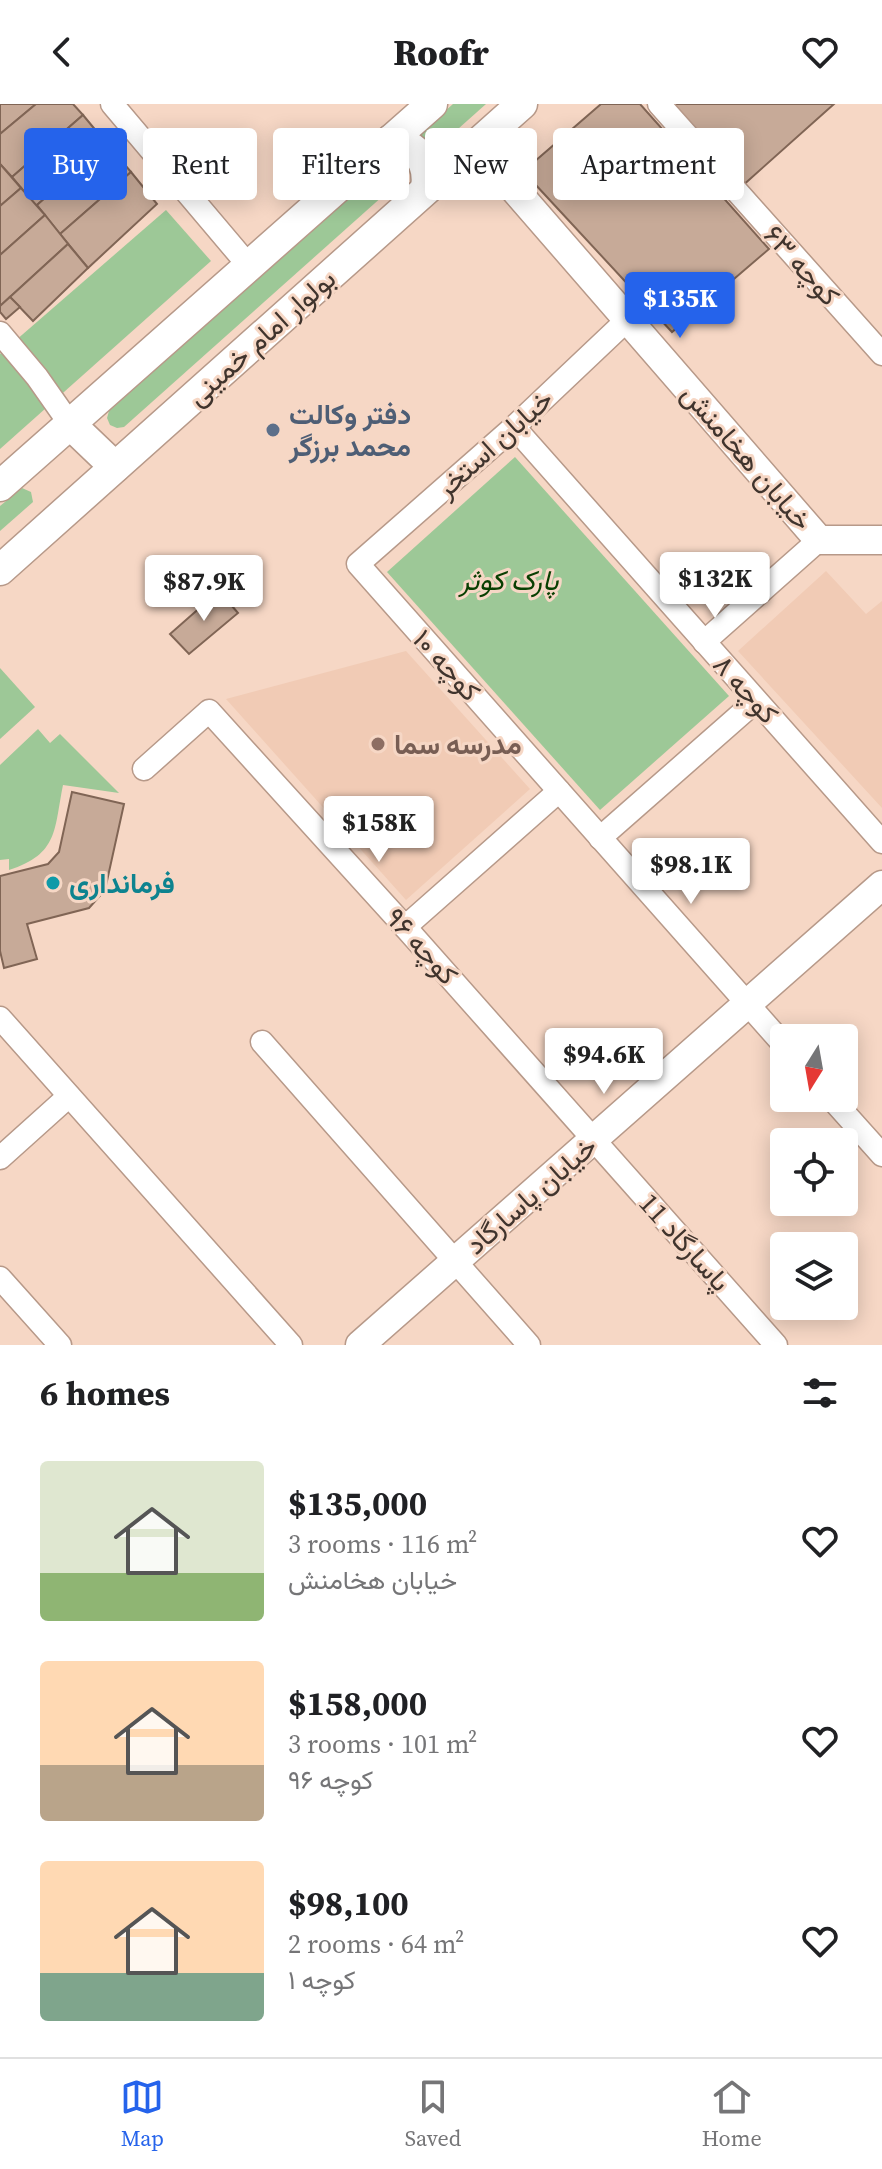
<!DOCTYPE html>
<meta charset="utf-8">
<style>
:root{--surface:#fff;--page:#f6f6f6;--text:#202124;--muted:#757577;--line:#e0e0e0;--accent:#2563eb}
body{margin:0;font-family:"Source Serif 4",Vazirmatn,serif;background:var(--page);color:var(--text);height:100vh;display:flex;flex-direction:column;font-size:30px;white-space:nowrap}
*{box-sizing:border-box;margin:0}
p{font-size:26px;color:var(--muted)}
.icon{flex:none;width:44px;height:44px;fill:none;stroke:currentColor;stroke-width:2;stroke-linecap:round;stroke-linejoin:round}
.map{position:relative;height:1241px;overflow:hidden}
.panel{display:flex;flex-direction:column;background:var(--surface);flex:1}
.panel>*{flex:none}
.guide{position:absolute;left:24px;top:24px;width:834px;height:72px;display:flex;gap:16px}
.needle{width:52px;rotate:191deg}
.controls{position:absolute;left:770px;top:920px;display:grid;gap:16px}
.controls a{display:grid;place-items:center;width:88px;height:88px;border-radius:8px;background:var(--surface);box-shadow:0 4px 20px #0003;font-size:40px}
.price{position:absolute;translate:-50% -68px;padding:0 18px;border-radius:8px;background:#fff;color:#222;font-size:26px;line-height:52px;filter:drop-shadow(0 2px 4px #0008)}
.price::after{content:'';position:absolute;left:50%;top:48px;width:24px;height:18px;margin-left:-12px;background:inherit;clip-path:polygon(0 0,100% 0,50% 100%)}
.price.active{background:var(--accent);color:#fff}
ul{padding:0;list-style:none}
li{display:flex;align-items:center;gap:24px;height:200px;padding:0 40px}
li span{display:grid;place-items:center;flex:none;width:224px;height:160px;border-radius:8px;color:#555}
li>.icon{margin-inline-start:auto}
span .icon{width:96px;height:96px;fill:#fffc;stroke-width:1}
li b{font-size:34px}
h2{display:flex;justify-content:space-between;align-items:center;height:96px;padding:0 40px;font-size:34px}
.chip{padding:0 28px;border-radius:8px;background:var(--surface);box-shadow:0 4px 20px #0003;font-size:28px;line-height:72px}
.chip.active{background:var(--accent);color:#fff}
header{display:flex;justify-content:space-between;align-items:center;height:104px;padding:0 40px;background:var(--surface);font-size:36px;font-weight:800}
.tab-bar{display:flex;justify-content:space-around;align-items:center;height:112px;border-top:2px solid var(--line);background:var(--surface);font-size:22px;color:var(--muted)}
.tab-bar a{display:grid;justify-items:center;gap:4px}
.tab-bar .active{color:var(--accent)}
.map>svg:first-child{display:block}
.built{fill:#f1cbb5}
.green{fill:#9dc897}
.building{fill:#c7aa98;stroke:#806555;stroke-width:2}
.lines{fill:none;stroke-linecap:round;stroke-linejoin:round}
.minor-casing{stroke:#b79989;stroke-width:25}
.tertiary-casing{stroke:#b79989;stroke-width:31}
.secondary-casing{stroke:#b79989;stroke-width:33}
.minor{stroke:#fff;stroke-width:22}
.tertiary{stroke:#fff;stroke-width:28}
.secondary{stroke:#fff;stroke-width:30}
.service-dot{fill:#5c6f8a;stroke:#f6d7c5;stroke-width:3}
.education-dot{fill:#8d6e63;stroke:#f6d7c5;stroke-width:3}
.culture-dot{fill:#0f9aa8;stroke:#f6d7c5;stroke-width:3}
.labels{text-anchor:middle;stroke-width:6;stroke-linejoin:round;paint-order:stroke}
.street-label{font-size:28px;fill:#40342d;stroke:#f6d7c5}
.service-label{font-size:28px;font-weight:bold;fill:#4e5e75;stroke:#f6d7c5;text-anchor:start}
.park-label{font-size:28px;font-style:italic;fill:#083f01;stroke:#f6d7c5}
.education-label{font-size:28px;font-weight:bold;fill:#785e54;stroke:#f6d7c5;text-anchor:start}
.culture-label{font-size:28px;font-weight:bold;fill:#0d838f;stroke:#f6d7c5;text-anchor:start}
</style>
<header><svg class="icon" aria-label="back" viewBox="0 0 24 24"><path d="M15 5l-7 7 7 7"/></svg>Roofr<svg class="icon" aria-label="heart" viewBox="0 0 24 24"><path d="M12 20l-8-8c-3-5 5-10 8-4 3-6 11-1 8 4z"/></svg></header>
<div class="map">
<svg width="882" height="1241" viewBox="0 0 882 1241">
<rect width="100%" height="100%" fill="#f6d7c5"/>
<g class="built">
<polygon points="826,467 866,510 882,497 882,704 738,547"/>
<polygon points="406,547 530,685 406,796 226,595"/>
</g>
<g class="green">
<polygon points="453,0 486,0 124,323 117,324 110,321 107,314 109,307"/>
<polygon points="166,106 211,157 0,345 0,250"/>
<polygon points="515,353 729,592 600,706 387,468"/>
<polygon points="22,384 31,388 33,398 0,427 0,402"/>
<polygon points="0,564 35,603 0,635"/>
<path d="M38,625l12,14 10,-9 59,59 -56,-8c-9,44 -4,69 -54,85v-11l-9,1v-95z"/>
</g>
<g class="building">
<polygon points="0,0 36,0 0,30"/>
<polygon points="36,0 73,0 83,11 12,73 0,60 0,30"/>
<polygon points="601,0 640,0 769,145 672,228 534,79 534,58"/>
<polygon points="666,0 834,0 741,83"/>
<polygon points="83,11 107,40 36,102 12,73"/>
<polygon points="107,40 131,68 60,130 37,101"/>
<polygon points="0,60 21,84 0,102"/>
<polygon points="131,68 157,100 88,164 60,130"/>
<polygon points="21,84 45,111 0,151 0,102"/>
<polygon points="45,111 68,140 0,202 0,151"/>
<polygon points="68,140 88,164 33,217 10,193"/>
<polygon points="10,193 20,203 6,215 0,208 0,202"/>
<polygon points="219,487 238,509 189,550 170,530"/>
<polygon points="72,688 124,700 105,786 89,804 27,820 37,855 4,864 0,847 0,772 48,760 59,748"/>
</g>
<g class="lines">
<defs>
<g id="minor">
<polyline points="112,0 249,162"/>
<polyline points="659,0 882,250"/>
<polyline points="627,216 514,323 358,460 784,941"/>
<polyline points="0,229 37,273 70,320"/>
<polyline points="514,323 882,738"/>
<polyline points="704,538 819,436"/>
<polyline points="144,665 209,607 405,823 776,1241"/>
<polyline points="600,734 756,597"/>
<polyline points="405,823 559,687"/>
<polyline points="0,914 291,1241"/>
<polyline points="262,938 529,1241"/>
<polyline points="831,994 882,1051"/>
<polyline points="0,1054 69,992"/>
<polyline points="0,1174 60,1241"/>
</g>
<g id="tertiary">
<polyline points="476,41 819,436 882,436"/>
<polyline points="360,1241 882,781"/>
</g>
<g id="secondary">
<path d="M391,36c26,5 39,22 35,49"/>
<polyline points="70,320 115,363"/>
<polyline points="0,382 432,0"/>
<polyline points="0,466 522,0"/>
</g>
</defs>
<use href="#minor" class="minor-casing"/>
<use href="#tertiary" class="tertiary-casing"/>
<use href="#secondary" class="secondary-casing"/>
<use href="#minor" class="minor"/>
<use href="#tertiary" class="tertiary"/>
<use href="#secondary" class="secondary"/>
</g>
<circle class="service-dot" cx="273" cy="326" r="8"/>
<circle class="education-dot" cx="378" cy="640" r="8"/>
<circle class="culture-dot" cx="53" cy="779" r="8"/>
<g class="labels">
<g class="street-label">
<text transform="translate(802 161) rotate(48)" y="10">کوچه ۶۳</text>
<text transform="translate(261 233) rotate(-42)" y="10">بولوار امام خمینی</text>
<text transform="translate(494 339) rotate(-42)" y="10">خیابان استخر</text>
<text transform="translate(747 353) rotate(49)" y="10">خیابان هخامنش</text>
<text transform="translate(447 561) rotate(48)" y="10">کوچه ۱۰</text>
<text transform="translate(746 585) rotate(48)" y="10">کوچه ۸</text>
<text transform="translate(422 842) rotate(48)" y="10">کوچه ۹۶</text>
<text transform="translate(531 1091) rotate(-41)" y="10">خیابان پاسارگاد</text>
<text transform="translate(685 1138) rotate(48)" y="10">پاسارگاد 11</text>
</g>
<g class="service-label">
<text x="289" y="320">دفتر وکالت<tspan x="289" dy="32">محمد برزگر</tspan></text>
</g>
<g class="park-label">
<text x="509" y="486">پارک کوثر</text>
</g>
<g class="education-label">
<text x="394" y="650">مدرسه سما</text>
</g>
<g class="culture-label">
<text x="69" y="789">فرمانداری</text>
</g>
</g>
</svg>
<div class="controls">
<a><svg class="needle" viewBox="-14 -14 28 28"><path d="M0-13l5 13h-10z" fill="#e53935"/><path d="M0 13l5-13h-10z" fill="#757577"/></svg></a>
<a><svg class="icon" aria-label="locate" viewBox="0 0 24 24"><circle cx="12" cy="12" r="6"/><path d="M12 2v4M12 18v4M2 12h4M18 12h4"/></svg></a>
<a><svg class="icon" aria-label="layers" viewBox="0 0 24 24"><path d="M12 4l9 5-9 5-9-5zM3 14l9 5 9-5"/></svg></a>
</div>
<b class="price active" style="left:680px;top:236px">$135K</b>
<b class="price" style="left:715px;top:516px">$132K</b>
<b class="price" style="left:204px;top:519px">$87.9K</b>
<b class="price" style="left:379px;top:760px">$158K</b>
<b class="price" style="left:691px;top:802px">$98.1K</b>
<b class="price" style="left:604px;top:992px">$94.6K</b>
<div class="guide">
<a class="chip active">Buy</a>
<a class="chip">Rent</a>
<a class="chip">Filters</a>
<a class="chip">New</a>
<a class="chip">Apartment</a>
</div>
</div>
<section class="panel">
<h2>6 homes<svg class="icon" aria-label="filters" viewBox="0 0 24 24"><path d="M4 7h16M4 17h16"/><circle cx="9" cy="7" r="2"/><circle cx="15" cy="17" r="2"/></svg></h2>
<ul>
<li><span style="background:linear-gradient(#dfe7d0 70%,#8fb573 0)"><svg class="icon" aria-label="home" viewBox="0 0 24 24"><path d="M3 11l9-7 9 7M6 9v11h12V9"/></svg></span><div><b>$135,000</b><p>3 rooms · 116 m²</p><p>خیابان هخامنش</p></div><svg class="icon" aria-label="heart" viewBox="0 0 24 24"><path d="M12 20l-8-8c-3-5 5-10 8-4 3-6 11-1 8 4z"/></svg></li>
<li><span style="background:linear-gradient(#ffd9b3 65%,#b9a48a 0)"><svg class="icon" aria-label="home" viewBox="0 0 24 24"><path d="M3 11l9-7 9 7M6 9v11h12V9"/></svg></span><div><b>$158,000</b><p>3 rooms · 101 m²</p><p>کوچه ۹۶</p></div><svg class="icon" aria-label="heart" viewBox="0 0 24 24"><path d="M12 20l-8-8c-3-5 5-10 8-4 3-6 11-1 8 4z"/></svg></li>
<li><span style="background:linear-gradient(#ffd9b3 70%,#7fa58c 0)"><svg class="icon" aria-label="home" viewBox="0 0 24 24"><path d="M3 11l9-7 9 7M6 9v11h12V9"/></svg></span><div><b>$98,100</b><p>2 rooms · 64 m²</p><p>کوچه ۱</p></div><svg class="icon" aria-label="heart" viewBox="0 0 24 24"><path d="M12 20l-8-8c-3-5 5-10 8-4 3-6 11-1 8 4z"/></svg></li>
</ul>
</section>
<nav class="tab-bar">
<a class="active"><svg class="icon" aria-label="map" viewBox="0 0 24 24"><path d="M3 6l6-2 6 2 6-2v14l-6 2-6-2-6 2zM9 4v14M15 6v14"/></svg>Map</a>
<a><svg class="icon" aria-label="saved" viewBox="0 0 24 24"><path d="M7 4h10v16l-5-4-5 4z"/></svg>Saved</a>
<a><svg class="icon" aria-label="home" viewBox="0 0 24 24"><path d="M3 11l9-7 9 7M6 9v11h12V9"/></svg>Home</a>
</nav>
